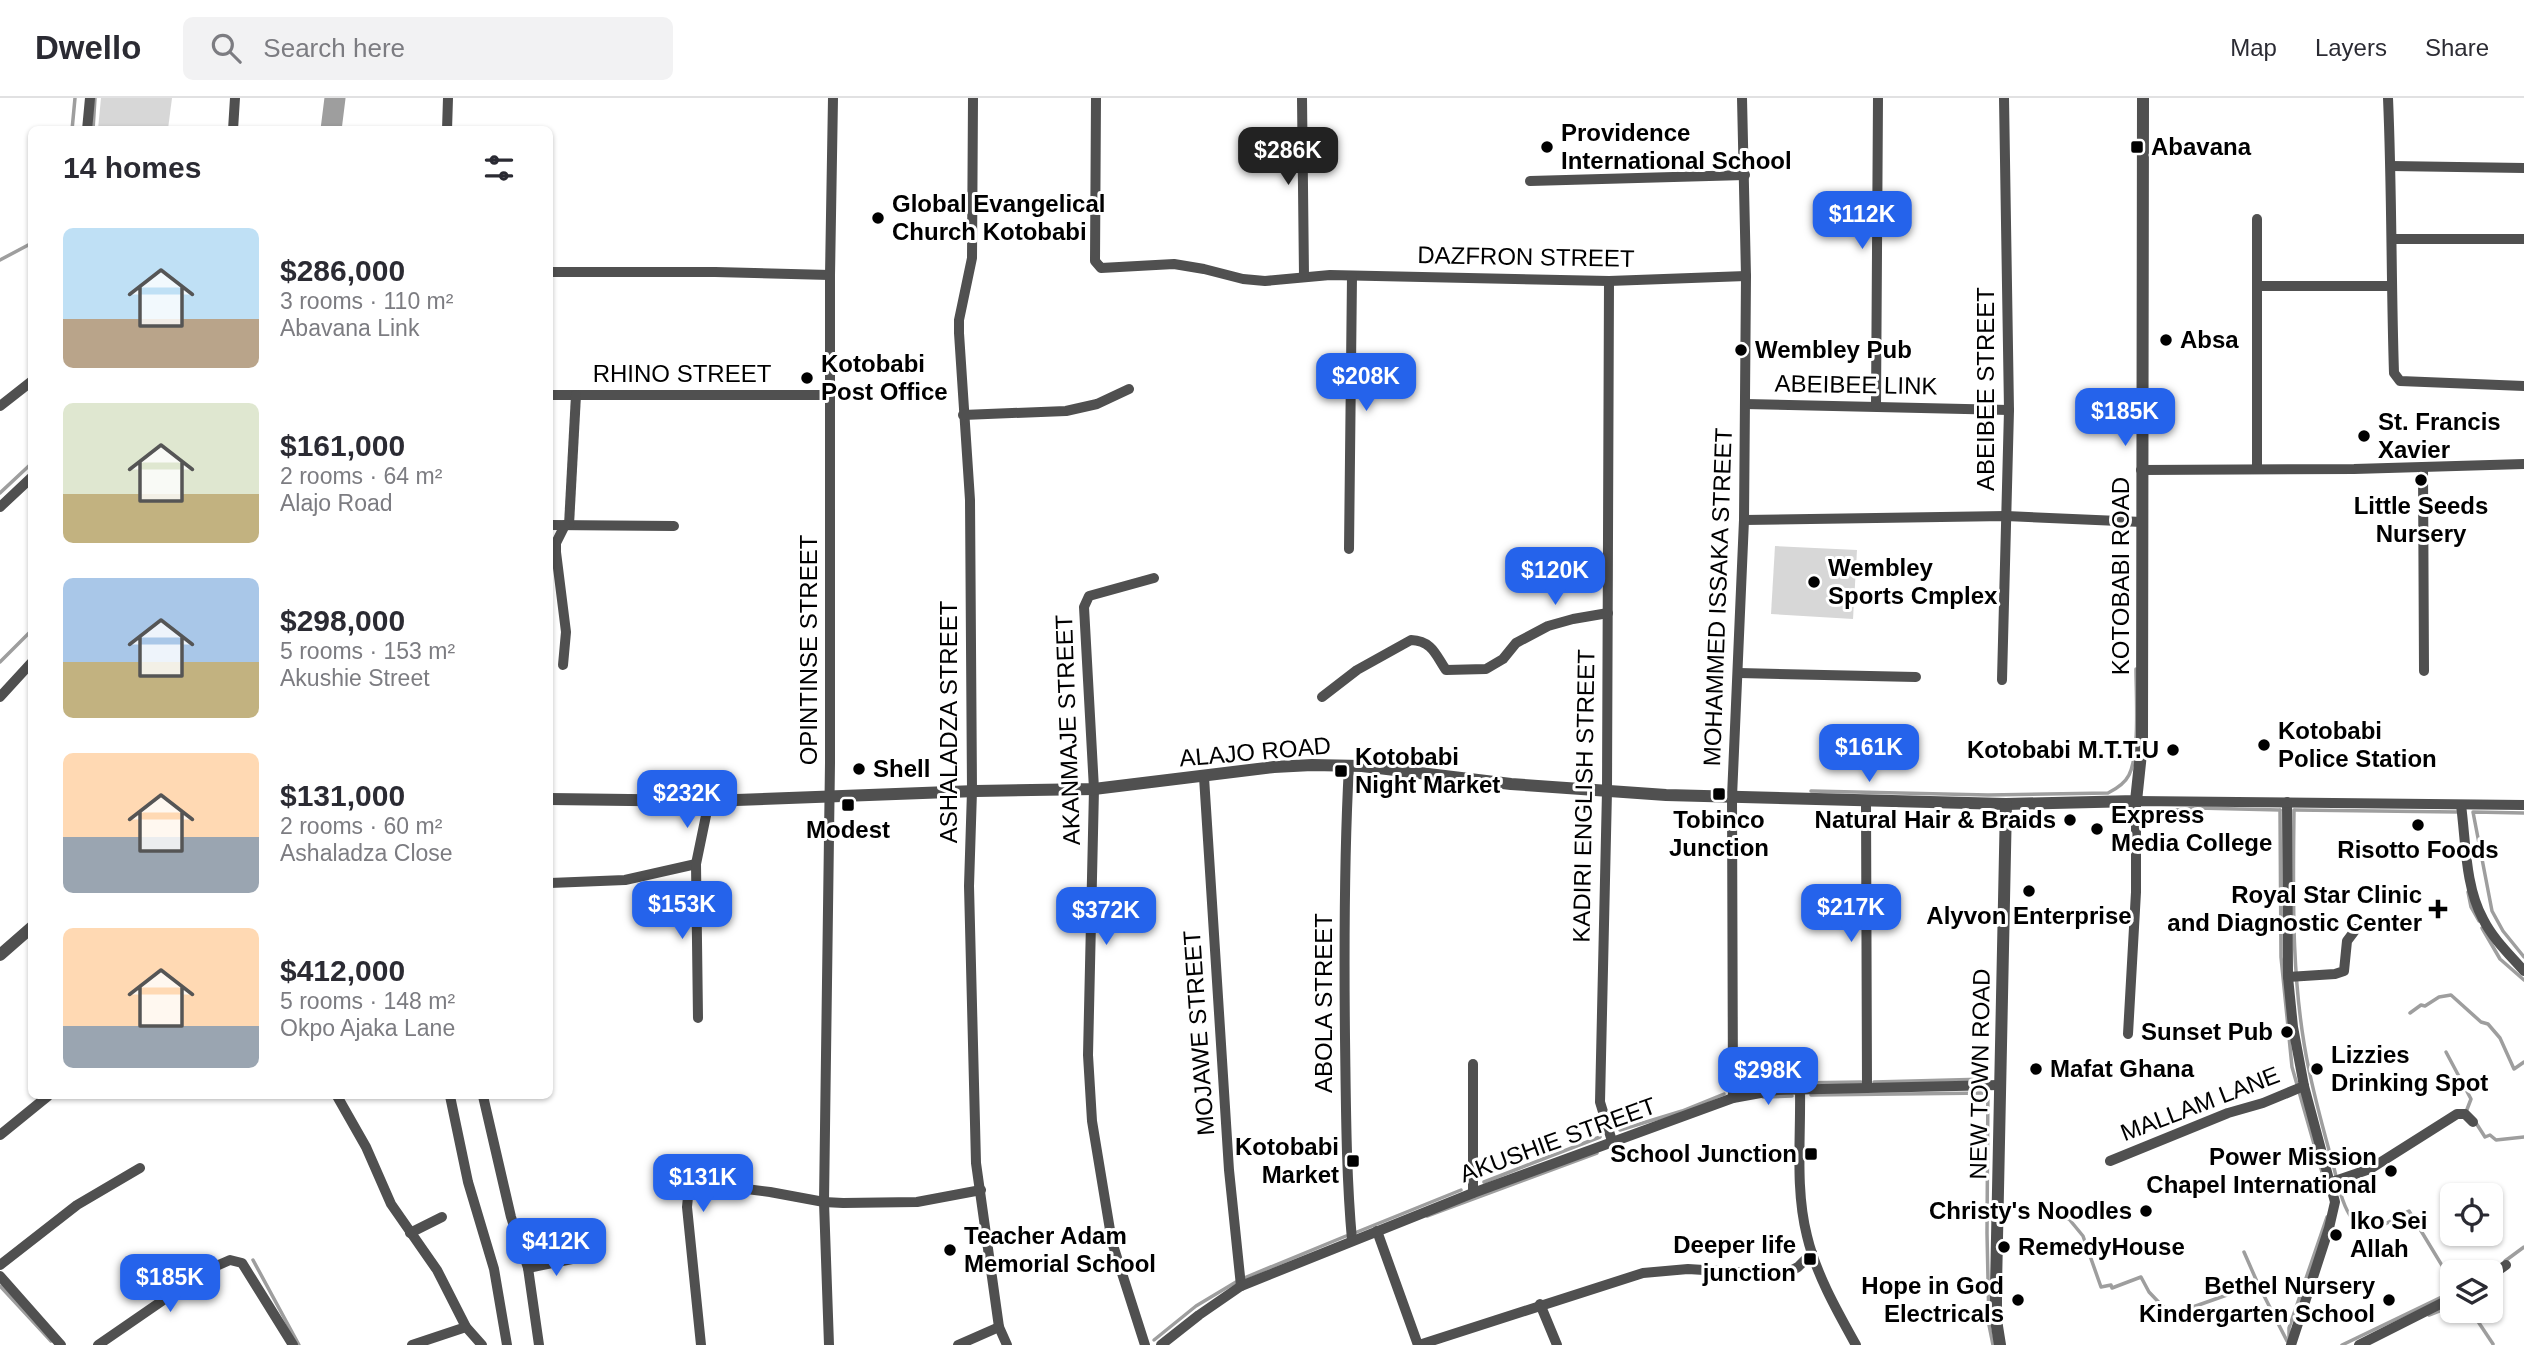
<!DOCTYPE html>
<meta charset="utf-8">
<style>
:root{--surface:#fff;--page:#f2f2f3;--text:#2b2b33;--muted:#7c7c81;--line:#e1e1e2;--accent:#2563eb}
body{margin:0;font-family:Helvetica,sans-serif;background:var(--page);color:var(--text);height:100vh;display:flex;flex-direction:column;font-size:26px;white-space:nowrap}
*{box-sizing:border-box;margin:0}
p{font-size:23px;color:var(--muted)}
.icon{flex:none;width:38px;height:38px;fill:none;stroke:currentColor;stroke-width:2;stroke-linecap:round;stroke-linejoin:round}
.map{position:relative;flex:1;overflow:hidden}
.details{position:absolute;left:28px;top:28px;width:525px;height:973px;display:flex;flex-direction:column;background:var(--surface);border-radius:10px;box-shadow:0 2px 5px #0004}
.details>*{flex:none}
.controls{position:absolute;left:2440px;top:1085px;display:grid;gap:14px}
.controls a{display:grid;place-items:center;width:63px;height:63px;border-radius:10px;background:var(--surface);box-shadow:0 2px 5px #0004;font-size:35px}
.price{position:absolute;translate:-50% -60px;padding:0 16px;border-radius:14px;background:var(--accent);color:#fff;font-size:23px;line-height:46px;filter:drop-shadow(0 2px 4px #0008)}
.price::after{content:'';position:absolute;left:50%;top:42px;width:21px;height:16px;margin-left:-10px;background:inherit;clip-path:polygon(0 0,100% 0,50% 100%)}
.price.current{background:#222;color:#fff}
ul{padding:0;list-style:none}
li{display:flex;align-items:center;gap:21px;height:175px;padding:0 35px}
li span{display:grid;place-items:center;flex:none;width:196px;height:140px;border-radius:10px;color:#555}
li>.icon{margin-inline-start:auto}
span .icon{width:84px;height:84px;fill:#fffc;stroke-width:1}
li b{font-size:30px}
h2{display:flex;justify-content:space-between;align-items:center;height:84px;padding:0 35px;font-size:30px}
header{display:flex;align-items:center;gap:42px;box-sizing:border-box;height:98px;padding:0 35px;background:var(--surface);border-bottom:2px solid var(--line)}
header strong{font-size:33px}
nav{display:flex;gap:38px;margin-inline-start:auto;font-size:24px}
.search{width:490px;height:63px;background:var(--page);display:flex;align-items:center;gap:18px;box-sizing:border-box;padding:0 24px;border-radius:10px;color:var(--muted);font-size:26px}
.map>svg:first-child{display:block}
.green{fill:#d7d7d7}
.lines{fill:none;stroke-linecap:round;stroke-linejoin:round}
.stream{stroke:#9e9e9e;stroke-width:3.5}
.river{stroke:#9e9e9e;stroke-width:21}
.minor{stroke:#505050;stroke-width:10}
.tertiary{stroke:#505050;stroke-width:12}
.poi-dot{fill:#000;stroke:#fff;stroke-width:2.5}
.labels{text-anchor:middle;stroke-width:6;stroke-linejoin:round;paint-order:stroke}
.poi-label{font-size:24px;font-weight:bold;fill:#000;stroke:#fff;text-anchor:start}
.street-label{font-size:24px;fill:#000;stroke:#fff}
</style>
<header>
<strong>Dwello</strong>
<div class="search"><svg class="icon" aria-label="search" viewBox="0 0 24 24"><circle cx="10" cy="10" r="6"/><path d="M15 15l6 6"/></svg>Search here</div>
<nav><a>Map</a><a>Layers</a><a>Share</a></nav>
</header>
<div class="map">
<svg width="2524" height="1247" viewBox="0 0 2524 1247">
<rect width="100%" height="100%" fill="#fff"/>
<g class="green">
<polygon points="101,0 172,0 168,31 98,31"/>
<polygon points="1775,448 1857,452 1853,521 1771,516"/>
</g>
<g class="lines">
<g class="stream">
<polyline points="72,32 75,0"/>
<polyline points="93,32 95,0"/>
<polyline points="0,162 32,145"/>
<polyline points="0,395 32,365"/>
<polyline points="0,564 32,532"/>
<path d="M1811,693l177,4 120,-2c8,-4 17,-10 21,-18 11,-22 7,-80 7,-106"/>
<polyline points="2280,712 2281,859 2292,969 2326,1088"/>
<path d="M2294,712c-1,86 -3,175 15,260 7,33 16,66 25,98 4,16 11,55 31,60 13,3 32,-11 44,-17l43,71"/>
<polyline points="2295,712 2458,714"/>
<polyline points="2144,715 2197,710 2280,712"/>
<polyline points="2524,715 2473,714 2492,813 2503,833 2524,859"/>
<polyline points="2468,794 2471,809 2479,823"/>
<polyline points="2482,830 2500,861 2524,882"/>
<polyline points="2410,915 2421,907 2425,908 2439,899 2451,897 2481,924 2488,926 2500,940 2514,971 2524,964"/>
<polyline points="2446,954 2471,1001 2466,1014"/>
<polyline points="1874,984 1988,981 1987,1135 1989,1227 1993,1247"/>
<polyline points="1751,989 1794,985 1861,984"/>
<polyline points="1811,997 1988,995"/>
<polyline points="1763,999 1792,998"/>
<polyline points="2476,1025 2485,1039 2490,1037 2496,1042 2524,1039"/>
<polyline points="1620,1032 1682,1013 1724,996"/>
<polyline points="1484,1084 1600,1039"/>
<polyline points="1427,1118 1597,1055"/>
<polyline points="2048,1119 2069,1121 2083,1138 2101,1189 2111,1187 2112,1190 2141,1179 2149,1194 2169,1215 2173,1216 2258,1186 2287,1243"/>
<polyline points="1357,1134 1461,1092"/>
<polyline points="2244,1154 2258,1186"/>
<polyline points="253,1162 299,1247"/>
<polyline points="2505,1163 2524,1149"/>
<polyline points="1244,1180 1346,1138"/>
<polyline points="0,1188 51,1243"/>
<polyline points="2471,1213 2493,1246"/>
<polyline points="2429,1217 2452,1208"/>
<polyline points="1154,1242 1196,1208 1236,1184"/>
<polyline points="2289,1242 2289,1230 2327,1119"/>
<polyline points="2342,1247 2452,1194"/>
</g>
<polyline class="river" points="331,32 335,0"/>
<g class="minor">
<polyline points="973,0 972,160 959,222 959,235 970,402 972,693 969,788 976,1065 999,1229 1007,1247"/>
<polyline points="1096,0 1095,163 1101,170 1174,166 1204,171 1243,181 1265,183 1330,177 1609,183 1746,178"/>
<polyline points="1302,0 1304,178"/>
<path d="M2388,0c4,92 3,183 6,275l6,8 124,5"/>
<polyline points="87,32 90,0"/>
<polyline points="233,32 235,0"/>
<polyline points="447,32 448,0"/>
<polyline points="2391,68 2524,70"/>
<polyline points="1530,83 1745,77"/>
<polyline points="2393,141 2524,141"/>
<polyline points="550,174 715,174 830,177"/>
<polyline points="1609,183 1607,693 1600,1004 1612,1043"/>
<polyline points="2257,188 2391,188"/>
<polyline points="550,297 830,297"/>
<polyline points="1745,306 2009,312"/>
<polyline points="1876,307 1878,0"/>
<polyline points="0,308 32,283"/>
<polyline points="963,317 1066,313 1097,306 1129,291"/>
<polyline points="2423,369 2424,573"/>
<polyline points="2257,370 2257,121"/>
<polyline points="2141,372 2354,371 2524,366"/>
<polyline points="0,409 32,379"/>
<polyline points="1744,422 2006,418 2142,424"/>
<polyline points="550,427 674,428"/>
<polyline points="569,427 576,297"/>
<polyline points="1349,451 1352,178"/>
<polyline points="563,567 566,534 556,454 556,445 565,427"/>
<polyline points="1739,575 1916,579"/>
<polyline points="2002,582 2009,312 2004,0"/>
<polyline points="0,599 32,564"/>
<path d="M1322,599l35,-27 54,-30c22,1 25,16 35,30l40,-1 17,-10 13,-16 32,-17 25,-7 35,-6"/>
<path d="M1349,668c-5,91 -5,181 -4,272 1,68 1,135 7,202"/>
<polyline points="1204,679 1229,1072 1241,1188"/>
<polyline points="1866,703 1867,990"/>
<polyline points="2287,704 2288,879 2293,929 2304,988 2335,1104 2329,1130 2291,1247"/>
<path d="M2461,707c5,37 4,81 22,114 10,20 27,36 41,52"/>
<polyline points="550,785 625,782 696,766"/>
<polyline points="2288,879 2335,876 2344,873 2347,843 2356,831"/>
<polyline points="698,920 696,766 709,703"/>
<polyline points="2128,936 2136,794 2136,703 2524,707"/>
<path d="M1800,991c1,48 -5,100 7,147 9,38 30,75 49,109"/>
<polyline points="337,998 366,1049 391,1106 437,1172 466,1229 482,1247"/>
<polyline points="450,998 468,1084 494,1171 507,1247"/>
<polyline points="483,998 511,1119 528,1170 539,1247"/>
<polyline points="1733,1000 1732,699 1744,422 1746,178 1742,0"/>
<polyline points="0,1037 48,998"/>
<polyline points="2110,1063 2228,1015 2263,1005 2304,988"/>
<polyline points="2329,1085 2370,1071 2457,1016 2465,1016 2473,1024"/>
<polyline points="1473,1095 1473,966"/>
<polyline points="1377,1133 1418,1247"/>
<polyline points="410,1135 442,1119"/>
<polyline points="0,1167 77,1107 140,1070"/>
<polyline points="528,1170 577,1160"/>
<polyline points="0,1178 61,1247"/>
<polyline points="2490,1178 2506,1167"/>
<polyline points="1540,1206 1557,1247"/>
<polyline points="98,1247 207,1172 230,1162 242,1165 293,1247"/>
<polyline points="412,1247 466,1229"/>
<polyline points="701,1247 687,1109 688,1099 694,1093 715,1087 770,1094 824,1104 843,1105 917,1104 981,1092"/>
<polyline points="829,1247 824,1104 830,665 830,177 833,0"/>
<polyline points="958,1247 999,1229"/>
<polyline points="1145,1247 1112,1144 1092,1023 1088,957 1094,691 1084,509 1089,498 1154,480"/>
<polyline points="1161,1247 1199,1217 1241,1188 1473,1095 1733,1000 1777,992 2000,987"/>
<polyline points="1419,1247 1643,1175 1688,1171 1783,1177 1798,1169 1812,1155"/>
<polyline points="2359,1247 2452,1200"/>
</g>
<g class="tertiary">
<polyline points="550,701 709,703 976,693 1094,691 1274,669 1312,667 1362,668 1511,686 1666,697 2006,706 2136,703 2142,646 2143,0"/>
<polyline points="0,857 32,829"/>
<polyline points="2000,1247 1996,1222 1996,1189 2006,706"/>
</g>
</g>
<g class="poi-dot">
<circle cx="1547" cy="49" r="7"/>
<rect x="2130" y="42" width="14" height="14" rx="3.5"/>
<circle cx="878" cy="120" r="7"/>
<circle cx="2166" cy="242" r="7"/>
<circle cx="1741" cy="252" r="7"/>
<circle cx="807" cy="280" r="7"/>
<circle cx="2364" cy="338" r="7"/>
<circle cx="2421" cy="382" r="7"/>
<circle cx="1814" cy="484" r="7"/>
<circle cx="2264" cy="647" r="7"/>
<circle cx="2173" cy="652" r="7"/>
<circle cx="859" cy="671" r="7"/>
<rect x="1334" y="666" width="14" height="14" rx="3.5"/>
<rect x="1712" y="689" width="14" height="14" rx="3.5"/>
<rect x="841" y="700" width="14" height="14" rx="3.5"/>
<circle cx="2070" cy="722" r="7"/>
<circle cx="2418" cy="727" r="7"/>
<circle cx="2097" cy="731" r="7"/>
<circle cx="2029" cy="793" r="7"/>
<path d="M2434.5 800.5h7v7h7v7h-7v7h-7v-7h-7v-7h7z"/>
<circle cx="2287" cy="934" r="7"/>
<circle cx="2036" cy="971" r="7"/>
<circle cx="2317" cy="971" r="7"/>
<rect x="1804" y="1049" width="14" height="14" rx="3.5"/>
<rect x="1346" y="1056" width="14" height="14" rx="3.5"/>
<circle cx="2391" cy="1073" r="7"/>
<circle cx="2146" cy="1113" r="7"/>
<circle cx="2336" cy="1137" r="7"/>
<circle cx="2004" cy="1149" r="7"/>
<circle cx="950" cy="1152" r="7"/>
<rect x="1803" y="1154" width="14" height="14" rx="3.5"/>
<circle cx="2018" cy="1202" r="7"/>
<circle cx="2389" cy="1202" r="7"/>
</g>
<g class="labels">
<g class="poi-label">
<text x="1561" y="43">Providence<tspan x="1561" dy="28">International School</tspan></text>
<text x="2151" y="57">Abavana</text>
<text x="892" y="114">Global Evangelical<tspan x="892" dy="28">Church Kotobabi</tspan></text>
<text x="2180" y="250">Absa</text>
<text x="1755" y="260">Wembley Pub</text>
<text x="821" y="274">Kotobabi<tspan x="821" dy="28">Post Office</tspan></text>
<text x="2378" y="332">St. Francis<tspan x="2378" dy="28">Xavier</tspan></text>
<text x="2421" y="416" text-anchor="middle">Little Seeds<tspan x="2421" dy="28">Nursery</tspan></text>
<text x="1828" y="478">Wembley<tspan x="1828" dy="28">Sports Cmplex</tspan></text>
<text x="2278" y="641">Kotobabi<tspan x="2278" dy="28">Police Station</tspan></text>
<text x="2159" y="660" text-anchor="end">Kotobabi M.T.T.U</text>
<text x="1355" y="667">Kotobabi<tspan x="1355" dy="28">Night Market</tspan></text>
<text x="873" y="679">Shell</text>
<text x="2111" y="725">Express<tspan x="2111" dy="28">Media College</tspan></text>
<text x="1719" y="730" text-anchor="middle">Tobinco<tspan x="1719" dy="28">Junction</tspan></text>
<text x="2056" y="730" text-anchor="end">Natural Hair &amp; Braids</text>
<text x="848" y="740" text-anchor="middle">Modest</text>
<text x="2418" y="760" text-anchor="middle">Risotto Foods</text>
<text x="2422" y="805" text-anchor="end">Royal Star Clinic<tspan x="2422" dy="28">and Diagnostic Center</tspan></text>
<text x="2029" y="826" text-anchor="middle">Alyvon Enterprise</text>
<text x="2273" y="942" text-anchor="end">Sunset Pub</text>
<text x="2331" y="965">Lizzies<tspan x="2331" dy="28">Drinking Spot</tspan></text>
<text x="2050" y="979">Mafat Ghana</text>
<text x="1339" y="1057" text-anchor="end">Kotobabi<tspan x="1339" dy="28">Market</tspan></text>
<text x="1797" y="1064" text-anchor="end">School Junction</text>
<text x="2377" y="1067" text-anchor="end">Power Mission<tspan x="2377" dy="28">Chapel International</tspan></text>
<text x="2132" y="1121" text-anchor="end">Christy's Noodles</text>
<text x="2350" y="1131">Iko Sei<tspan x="2350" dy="28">Allah</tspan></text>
<text x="964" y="1146">Teacher Adam<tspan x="964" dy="28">Memorial School</tspan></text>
<text x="1796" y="1155" text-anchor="end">Deeper life<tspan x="1796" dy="28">junction</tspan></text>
<text x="2018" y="1157">RemedyHouse</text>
<text x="2004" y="1196" text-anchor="end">Hope in God<tspan x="2004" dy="28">Electricals</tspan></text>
<text x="2375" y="1196" text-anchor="end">Bethel Nursery<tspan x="2375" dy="28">Kindergarten School</tspan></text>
</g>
<g class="street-label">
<text transform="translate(1526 159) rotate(1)" y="8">DAZFRON STREET</text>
<text x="682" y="284">RHINO STREET</text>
<text transform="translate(1856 287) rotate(1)" y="8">ABEIBEE LINK</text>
<text transform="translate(1986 291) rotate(-90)" y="8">ABEIBEE STREET</text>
<text transform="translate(2121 478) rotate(-90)" y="8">KOTOBABI ROAD</text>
<text transform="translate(1718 499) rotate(-88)" y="8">MOHAMMED ISSAKA STREET</text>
<text transform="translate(809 552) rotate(-90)" y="8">OPINTINSE STREET</text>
<text transform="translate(949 624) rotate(-90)" y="8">ASHALADZA STREET</text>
<text transform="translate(1068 632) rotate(-92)" y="8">AKANMAJE STREET</text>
<text transform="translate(1255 654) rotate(-5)" y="8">ALAJO ROAD</text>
<text transform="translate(1584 698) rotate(-89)" y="8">KADIRI ENGLISH STREET</text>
<text transform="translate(1324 905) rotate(-90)" y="8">ABOLA STREET</text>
<text transform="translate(1199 935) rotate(-94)" y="8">MOJAWE STREET</text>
<text transform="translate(1980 976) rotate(-89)" y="8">NEW TOWN ROAD</text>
<text transform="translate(2200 1006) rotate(-21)" y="8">MALLAM LANE</text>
<text transform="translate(1558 1042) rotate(-20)" y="8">AKUSHIE STREET</text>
</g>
</g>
</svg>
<div class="controls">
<a><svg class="icon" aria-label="locate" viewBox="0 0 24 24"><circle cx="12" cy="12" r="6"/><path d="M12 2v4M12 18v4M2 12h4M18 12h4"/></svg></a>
<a><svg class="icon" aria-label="layers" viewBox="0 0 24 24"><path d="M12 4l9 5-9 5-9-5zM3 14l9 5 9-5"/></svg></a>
</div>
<b class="price current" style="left:1288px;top:89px">$286K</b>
<b class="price" style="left:1862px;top:153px">$112K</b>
<b class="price" style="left:1366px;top:315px">$208K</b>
<b class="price" style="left:2125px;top:350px">$185K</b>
<b class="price" style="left:1555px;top:509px">$120K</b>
<b class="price" style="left:1869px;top:686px">$161K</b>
<b class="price" style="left:687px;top:732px">$232K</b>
<b class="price" style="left:682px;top:843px">$153K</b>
<b class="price" style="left:1851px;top:846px">$217K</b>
<b class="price" style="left:1106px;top:849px">$372K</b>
<b class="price" style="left:1768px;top:1009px">$298K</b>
<b class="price" style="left:703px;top:1116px">$131K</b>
<b class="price" style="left:556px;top:1180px">$412K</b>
<b class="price" style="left:170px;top:1216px">$185K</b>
<section class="details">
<h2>14 homes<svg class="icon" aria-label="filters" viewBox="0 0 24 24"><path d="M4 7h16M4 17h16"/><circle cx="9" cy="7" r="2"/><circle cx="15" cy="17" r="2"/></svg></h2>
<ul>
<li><span style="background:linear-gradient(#bfe0f5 65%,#b9a48a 0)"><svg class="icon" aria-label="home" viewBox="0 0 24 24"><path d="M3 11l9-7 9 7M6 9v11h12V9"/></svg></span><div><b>$286,000</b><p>3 rooms · 110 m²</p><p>Abavana Link</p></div></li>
<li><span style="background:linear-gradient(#dfe7d0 65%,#c2b280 0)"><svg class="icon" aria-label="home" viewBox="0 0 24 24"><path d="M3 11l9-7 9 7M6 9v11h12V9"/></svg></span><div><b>$161,000</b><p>2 rooms · 64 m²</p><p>Alajo Road</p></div></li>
<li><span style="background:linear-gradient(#a9c7e8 60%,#c2b280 0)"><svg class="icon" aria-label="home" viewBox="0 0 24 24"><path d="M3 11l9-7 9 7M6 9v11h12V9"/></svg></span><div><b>$298,000</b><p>5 rooms · 153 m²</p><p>Akushie Street</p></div></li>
<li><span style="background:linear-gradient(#ffd9b3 60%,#9aa5b1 0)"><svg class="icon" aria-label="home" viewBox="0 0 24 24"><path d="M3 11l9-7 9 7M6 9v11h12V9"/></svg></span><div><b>$131,000</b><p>2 rooms · 60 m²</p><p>Ashaladza Close</p></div></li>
<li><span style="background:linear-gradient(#ffd9b3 70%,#9aa5b1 0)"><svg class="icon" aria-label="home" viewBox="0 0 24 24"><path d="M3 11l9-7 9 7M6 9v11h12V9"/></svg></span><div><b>$412,000</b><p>5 rooms · 148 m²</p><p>Okpo Ajaka Lane</p></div></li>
</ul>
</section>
</div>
